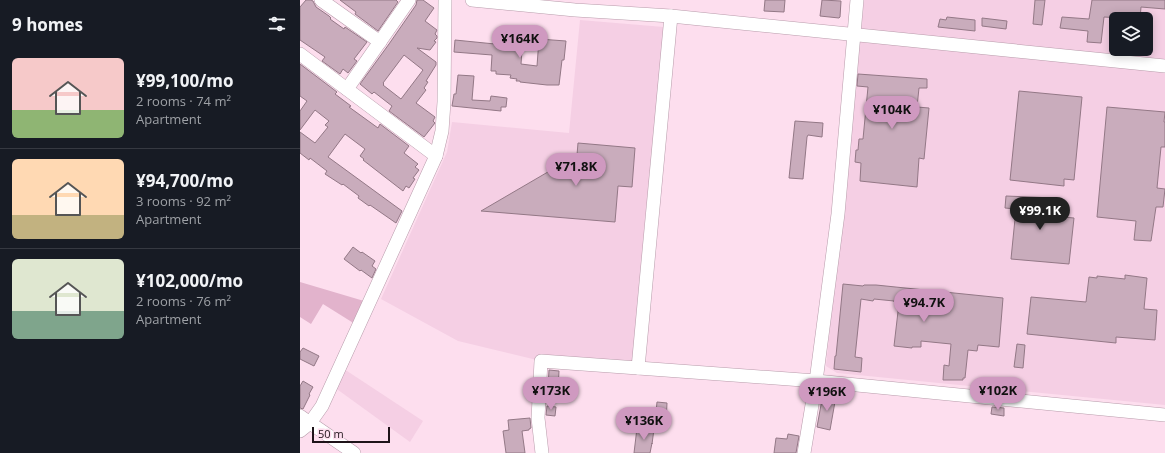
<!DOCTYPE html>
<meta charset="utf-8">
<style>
:root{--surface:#171b24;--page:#242831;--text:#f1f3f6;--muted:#9ea1a6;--line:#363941;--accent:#cf99c0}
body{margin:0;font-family:"Open Sans",sans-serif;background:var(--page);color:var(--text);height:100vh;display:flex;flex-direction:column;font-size:15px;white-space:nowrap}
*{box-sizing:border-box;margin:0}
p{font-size:13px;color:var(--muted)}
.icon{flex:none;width:22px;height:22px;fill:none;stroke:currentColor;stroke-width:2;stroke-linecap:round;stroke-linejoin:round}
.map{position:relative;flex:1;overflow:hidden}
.panel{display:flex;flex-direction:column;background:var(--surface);width:300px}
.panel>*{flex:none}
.controls{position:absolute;left:809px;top:12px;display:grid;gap:8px}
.controls a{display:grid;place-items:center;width:44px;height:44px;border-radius:6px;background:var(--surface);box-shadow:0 2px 10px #0003;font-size:20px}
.scale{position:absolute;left:12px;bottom:10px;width:78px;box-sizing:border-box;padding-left:4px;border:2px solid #1e1319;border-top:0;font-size:11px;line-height:14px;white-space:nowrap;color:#1e1319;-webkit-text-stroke:3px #fddeee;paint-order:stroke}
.price{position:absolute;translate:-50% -34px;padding:0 9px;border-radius:14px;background:var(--accent);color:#111;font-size:13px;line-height:26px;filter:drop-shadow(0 1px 2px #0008)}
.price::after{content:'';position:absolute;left:50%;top:24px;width:12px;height:9px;margin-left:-6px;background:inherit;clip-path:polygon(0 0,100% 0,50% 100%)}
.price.selected{background:#222;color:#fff}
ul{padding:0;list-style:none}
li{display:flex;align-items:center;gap:12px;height:100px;padding:0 12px}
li+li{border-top:1px solid var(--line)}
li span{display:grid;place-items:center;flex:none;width:112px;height:80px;border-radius:6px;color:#555}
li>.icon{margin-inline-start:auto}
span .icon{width:48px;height:48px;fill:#fffc;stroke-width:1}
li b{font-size:17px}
h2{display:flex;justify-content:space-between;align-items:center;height:48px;padding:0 12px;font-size:17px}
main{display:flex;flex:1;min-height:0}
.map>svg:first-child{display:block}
.built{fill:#f5cfe4;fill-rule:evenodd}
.green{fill:#e2b3cc}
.building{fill:#c9acbc;stroke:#937886;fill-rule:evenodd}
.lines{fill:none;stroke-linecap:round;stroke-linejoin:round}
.minor-casing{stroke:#b89cab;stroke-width:14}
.minor{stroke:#fff;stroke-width:13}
</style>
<main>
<section class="panel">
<h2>9 homes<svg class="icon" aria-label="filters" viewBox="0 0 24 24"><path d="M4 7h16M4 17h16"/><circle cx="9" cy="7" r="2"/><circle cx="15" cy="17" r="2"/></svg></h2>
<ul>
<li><span style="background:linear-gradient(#f6c9c9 65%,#8fb573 0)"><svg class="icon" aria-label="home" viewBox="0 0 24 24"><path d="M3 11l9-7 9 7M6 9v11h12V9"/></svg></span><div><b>¥99,100/mo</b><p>2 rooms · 74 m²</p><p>Apartment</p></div></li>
<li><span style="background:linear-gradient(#ffd9b3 70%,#c2b280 0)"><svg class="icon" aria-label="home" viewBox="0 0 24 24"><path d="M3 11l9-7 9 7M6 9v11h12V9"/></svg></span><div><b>¥94,700/mo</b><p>3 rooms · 92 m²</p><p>Apartment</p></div></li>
<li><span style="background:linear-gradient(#dfe7d0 65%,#7fa58c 0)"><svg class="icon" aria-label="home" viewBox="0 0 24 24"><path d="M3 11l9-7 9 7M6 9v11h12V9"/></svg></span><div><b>¥102,000/mo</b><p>2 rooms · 76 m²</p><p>Apartment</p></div></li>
</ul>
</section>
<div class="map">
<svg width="865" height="453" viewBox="0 0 865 453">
<rect width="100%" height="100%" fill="#fddeee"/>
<g class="built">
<path d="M564,0h301v405l-328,-32 -11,-7zM816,19h30v30h-30z"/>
<polygon points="280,20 364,27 344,231 338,368 241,361 158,341 81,299 147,152 152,122 269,133"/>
<polygon points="44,369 123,421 110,442 34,387"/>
</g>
<polygon class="green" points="0,282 64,301 55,324 23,304 11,324 0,317"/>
<g class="building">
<polygon points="6,0 11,0 13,1 16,7 29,16 31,18 30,19 44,29 45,27 67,42 54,59 57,61 48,73 43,69 40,74 22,61 25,57 0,40 0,7"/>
<polygon points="40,0 96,0 98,2 78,31 55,14 56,12"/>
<path d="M117,0h6l11,8 -9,13 12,9 -2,4 2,2v2l-3,3 2,1 -6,8 -13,-2 19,14v3l-10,16 2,1 -4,6 2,2 -10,13 19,14 -2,4 2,2 -11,14 -35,-26 3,-5 -18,-14 -2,2 -12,-10 29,-40 27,-39zM104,55l19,15 -22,29 -18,-14 1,-1 -1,-1z"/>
<polygon points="465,0 485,0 484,12 464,11"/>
<polygon points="522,0 541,1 540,17 539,18 520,16"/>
<polygon points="735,0 745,0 742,25 733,24"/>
<polygon points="792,0 865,0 865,9 841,7 840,19 804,17 801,43 787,42 788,31 760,28 762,17 789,19"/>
<polygon points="647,17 675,20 675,31 638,27 640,19 646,20"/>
<polygon points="682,18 707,21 706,29 682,26"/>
<polygon points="200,34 223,37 221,64 237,66 239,39 266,41 264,60 262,60 259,85 247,85 220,82 220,81 216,81 217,79 210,78 211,75 196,74 196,71 191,71 192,55 154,52 155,40 195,44 196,36 200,36"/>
<polygon points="0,64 37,92 35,94 51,106 49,107 78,128 80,124 109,146 104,153 118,164 115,167 119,170 113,178 115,179 109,188 106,186 103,191 63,160 64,159 60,156 65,149 45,134 28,157 102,211 96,223 70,205 69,206 58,198 59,196 43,184 42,185 25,174 27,171 10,158 9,160 0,153 0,132 15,143 28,127 25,125 29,121 15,110 0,130 0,111 7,101 0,96"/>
<polygon points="558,74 627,79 627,88 619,88 617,107 629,108 624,159 619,158 617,187 560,181 561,163 555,162 556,150 558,150 559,139 563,139 568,87 557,86"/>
<polygon points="158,75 174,76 172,100 190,101 191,96 207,98 206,107 201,107 201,111 152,106 154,94 156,94"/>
<polygon points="719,91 782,97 774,180 764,179 764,186 710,180"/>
<polygon points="807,107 865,112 864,122 865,122 865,147 861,147 857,188 865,189 863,207 856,207 851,241 834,240 836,221 797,217"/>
<polygon points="495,121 523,123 522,137 508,135 507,137 503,179 489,178"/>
<polygon points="278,143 335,148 332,187 318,186 315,222 181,211 277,155"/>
<polygon points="706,196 754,198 753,216 774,218 769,264 711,259 716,209 705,208"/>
<polygon points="53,247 61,253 62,252 75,261 72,266 76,269 72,278 61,270 60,271 44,259"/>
<polygon points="825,275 847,278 844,309 857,310 855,340 816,337 816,343 727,334 731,297 786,302 789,277 797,278 797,276 825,279"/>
<polygon points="543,284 563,286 564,285 576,285 703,298 699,347 678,345 677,351 668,350 665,378 663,378 663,380 643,380 644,365 649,366 651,344 621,341 621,347 612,347 612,348 594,346 599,303 594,302 594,301 574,299 573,301 561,299 555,357 562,358 561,372 534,369 535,356 536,356"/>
<polygon points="717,344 725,345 723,368 714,367"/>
<polygon points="3,348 19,356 14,366 0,359 0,352"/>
<polygon points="249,370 259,371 258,389 248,388"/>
<polygon points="3,381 13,387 9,394 10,395 3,409 0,408 0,386"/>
<polygon points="523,394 536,396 530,430 517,427"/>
<polygon points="357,402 367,403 366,424 355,422"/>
<polygon points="247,406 256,407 255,416 246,415"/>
<polygon points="692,407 704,408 704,416 691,414"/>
<polygon points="230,418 231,428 229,429 229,430 222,431 225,453 206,453 203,431 209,430 208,420"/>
<polygon points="337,428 344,429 344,428 354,429 352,444 352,443 350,453 334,453"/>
<polygon points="488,434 499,436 496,453 474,453 476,438 487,439"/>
</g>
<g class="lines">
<defs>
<g id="minor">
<polyline points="21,0 80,42"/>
<polyline points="172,0 275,10 371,16 865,66"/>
<polyline points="0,54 136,156"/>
<polyline points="47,89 109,0"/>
<polyline points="338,368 516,381 865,415"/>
<polyline points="0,416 54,453"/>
<polyline points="0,431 10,423 22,406 136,156 142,131 144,102 145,0"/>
<polyline points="242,453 238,418 241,361 338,368 371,16"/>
<polyline points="504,453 516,381 538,214 557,0"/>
</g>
</defs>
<use href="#minor" class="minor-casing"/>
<use href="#minor" class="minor"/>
</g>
</svg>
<div class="controls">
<a><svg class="icon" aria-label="layers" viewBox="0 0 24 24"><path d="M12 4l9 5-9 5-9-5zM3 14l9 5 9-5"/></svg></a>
</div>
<div class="scale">50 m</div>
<b class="price" style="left:220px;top:59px">¥164K</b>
<b class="price" style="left:592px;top:130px">¥104K</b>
<b class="price" style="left:276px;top:187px">¥71.8K</b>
<b class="price selected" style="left:740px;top:231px">¥99.1K</b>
<b class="price" style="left:624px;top:323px">¥94.7K</b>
<b class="price" style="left:251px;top:411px">¥173K</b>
<b class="price" style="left:698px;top:411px">¥102K</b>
<b class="price" style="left:527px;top:412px">¥196K</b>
<b class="price" style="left:344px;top:441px">¥136K</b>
</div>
</main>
